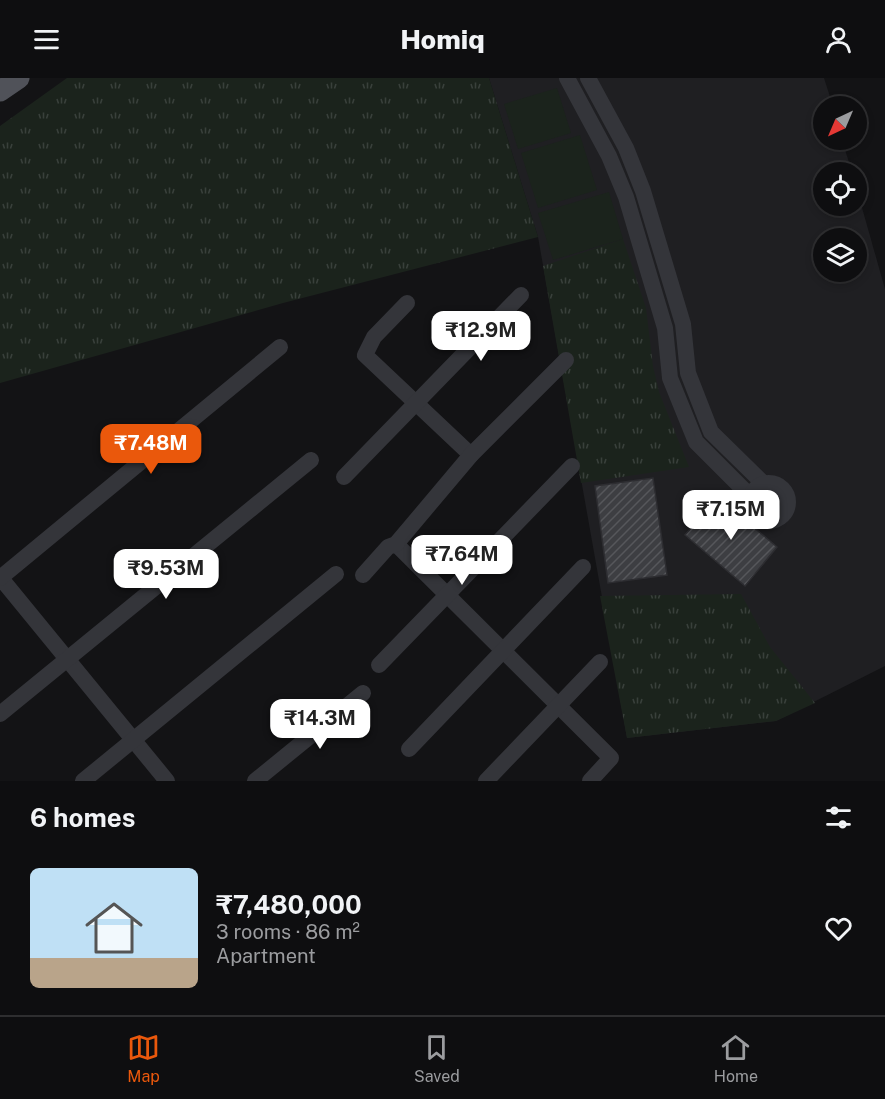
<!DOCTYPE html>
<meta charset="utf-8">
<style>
:root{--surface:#0e0e10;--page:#1c1c1e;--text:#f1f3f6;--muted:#9b9c9f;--line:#2e2e30;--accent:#ea580c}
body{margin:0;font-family:"Public Sans",sans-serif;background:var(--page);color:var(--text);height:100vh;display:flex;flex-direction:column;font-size:22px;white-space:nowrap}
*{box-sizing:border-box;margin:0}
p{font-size:20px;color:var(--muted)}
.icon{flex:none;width:33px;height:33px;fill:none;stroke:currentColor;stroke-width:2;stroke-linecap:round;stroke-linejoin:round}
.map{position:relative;height:703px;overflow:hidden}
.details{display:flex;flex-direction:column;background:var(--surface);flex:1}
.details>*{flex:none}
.needle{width:39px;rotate:224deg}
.fabs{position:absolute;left:813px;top:18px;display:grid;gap:12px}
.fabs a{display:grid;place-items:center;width:54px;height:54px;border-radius:50%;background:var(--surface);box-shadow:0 3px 9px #0003,0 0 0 2px var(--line);font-size:30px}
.price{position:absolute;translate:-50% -51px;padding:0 14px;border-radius:12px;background:#fff;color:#222;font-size:20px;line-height:39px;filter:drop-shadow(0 2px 3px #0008)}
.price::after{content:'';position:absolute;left:50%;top:36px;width:18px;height:14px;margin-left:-9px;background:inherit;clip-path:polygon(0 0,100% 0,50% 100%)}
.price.on{background:var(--accent);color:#fff}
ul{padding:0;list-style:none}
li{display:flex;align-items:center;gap:18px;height:150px;padding:0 30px}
li span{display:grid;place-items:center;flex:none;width:168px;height:120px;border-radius:9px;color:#555}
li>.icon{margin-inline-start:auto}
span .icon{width:72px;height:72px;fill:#fffc;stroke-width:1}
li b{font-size:26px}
h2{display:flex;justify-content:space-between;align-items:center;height:72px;padding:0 30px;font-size:26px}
header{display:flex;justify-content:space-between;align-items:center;height:78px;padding:0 30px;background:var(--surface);font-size:27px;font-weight:800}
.dock{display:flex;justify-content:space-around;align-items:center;height:84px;border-top:2px solid var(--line);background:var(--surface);font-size:16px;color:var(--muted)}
.dock a{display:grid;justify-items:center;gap:3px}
.dock .on{color:var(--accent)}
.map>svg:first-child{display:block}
.built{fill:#1f1f22;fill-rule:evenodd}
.grass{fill:url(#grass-tufts)}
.park{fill:#1b231c}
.building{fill:url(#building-hatch);stroke:#2d2d31;stroke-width:1.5}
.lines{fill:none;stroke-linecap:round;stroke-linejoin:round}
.minor{stroke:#34353a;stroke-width:16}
.major{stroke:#505259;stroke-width:21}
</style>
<header><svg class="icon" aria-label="menu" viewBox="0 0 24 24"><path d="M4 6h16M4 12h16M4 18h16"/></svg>Homiq<svg class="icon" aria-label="person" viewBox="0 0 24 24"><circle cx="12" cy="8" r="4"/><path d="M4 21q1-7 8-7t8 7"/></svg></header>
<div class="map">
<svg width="885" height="703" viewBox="0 0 885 703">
<defs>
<pattern id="grass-tufts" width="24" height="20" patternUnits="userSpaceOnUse" patternTransform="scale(1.5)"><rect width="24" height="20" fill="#1b231c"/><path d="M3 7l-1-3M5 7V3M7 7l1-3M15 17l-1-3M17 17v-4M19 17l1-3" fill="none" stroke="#39403b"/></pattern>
<pattern id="building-hatch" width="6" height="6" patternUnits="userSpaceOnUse" patternTransform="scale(1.5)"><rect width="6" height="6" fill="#3d3e42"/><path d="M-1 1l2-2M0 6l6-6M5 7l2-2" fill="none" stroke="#56575b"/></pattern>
</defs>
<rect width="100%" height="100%" fill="#131315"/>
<path class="built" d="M489,0h335l9,28h-9v34h18l10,32h-28v34h32l1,-16 28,99v377l-109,55 -149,17 -89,-501zM824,160h32v34h-32z"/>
<g class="grass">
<polygon points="67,0 489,0 538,159 283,225 0,305 0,48"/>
<polygon points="623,161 646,230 653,288 659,314 689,389 581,405 543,188"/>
<polygon points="741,516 770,569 815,625 776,643 627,660 600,518"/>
</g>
<g class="park">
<polygon points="557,10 571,55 518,71 504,26"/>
<polygon points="580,57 597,112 538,130 521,75"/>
<polygon points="609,114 623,161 553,182 538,135"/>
</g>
<g class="building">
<polygon points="653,400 667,497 608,505 595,408"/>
<polygon points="718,419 777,469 745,508 685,457"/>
</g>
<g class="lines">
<g class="minor">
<polyline points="567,0 609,78 626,119 665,250 670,300 696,364 751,419"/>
<polyline points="588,0 626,70 643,113 683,246 688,295 711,354 764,406"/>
<polyline points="407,225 374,259 365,277 471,377"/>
<polyline points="344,399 521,217"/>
<circle cx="769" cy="424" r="19"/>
<polyline points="396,466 611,680 590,703"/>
<polyline points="363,497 388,469 396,466 471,377 566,282"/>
<polyline points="0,499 167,703"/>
<polyline points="0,500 280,269"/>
<polyline points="379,587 572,388"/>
<polyline points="0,636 311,382"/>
<polyline points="409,671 583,489"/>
<polyline points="83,703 336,496"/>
<polyline points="255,703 363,615"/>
<polyline points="486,703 600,584"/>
</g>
<polyline class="major" points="0,13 19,0"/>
</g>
</svg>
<div class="fabs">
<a><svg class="needle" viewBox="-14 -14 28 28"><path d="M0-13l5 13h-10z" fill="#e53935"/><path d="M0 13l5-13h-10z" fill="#9b9c9f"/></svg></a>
<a><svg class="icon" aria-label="locate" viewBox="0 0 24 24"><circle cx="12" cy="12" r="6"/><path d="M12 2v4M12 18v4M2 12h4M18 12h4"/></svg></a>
<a><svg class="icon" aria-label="layers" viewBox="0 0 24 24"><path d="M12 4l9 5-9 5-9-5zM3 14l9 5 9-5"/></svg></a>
</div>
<b class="price" style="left:481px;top:284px">₹12.9M</b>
<b class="price on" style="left:151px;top:397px">₹7.48M</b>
<b class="price" style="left:731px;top:463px">₹7.15M</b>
<b class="price" style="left:462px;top:508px">₹7.64M</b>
<b class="price" style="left:166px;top:522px">₹9.53M</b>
<b class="price" style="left:320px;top:672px">₹14.3M</b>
</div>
<section class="details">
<h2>6 homes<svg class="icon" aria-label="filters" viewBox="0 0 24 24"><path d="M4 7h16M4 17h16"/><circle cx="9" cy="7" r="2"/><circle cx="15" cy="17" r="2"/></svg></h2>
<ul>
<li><span style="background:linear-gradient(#bfe0f5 75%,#b9a48a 0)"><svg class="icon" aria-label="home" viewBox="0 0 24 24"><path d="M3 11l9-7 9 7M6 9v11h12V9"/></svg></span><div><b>₹7,480,000</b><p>3 rooms · 86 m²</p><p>Apartment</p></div><svg class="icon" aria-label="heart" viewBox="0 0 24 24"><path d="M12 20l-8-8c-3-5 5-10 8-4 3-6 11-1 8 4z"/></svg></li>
</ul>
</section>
<nav class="dock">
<a class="on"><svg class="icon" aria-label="map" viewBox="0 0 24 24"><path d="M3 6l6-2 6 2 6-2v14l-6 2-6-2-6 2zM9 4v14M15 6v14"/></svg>Map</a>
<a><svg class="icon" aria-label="saved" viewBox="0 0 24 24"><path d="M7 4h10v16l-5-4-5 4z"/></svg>Saved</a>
<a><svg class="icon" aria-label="home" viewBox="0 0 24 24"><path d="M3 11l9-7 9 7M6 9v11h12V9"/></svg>Home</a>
</nav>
